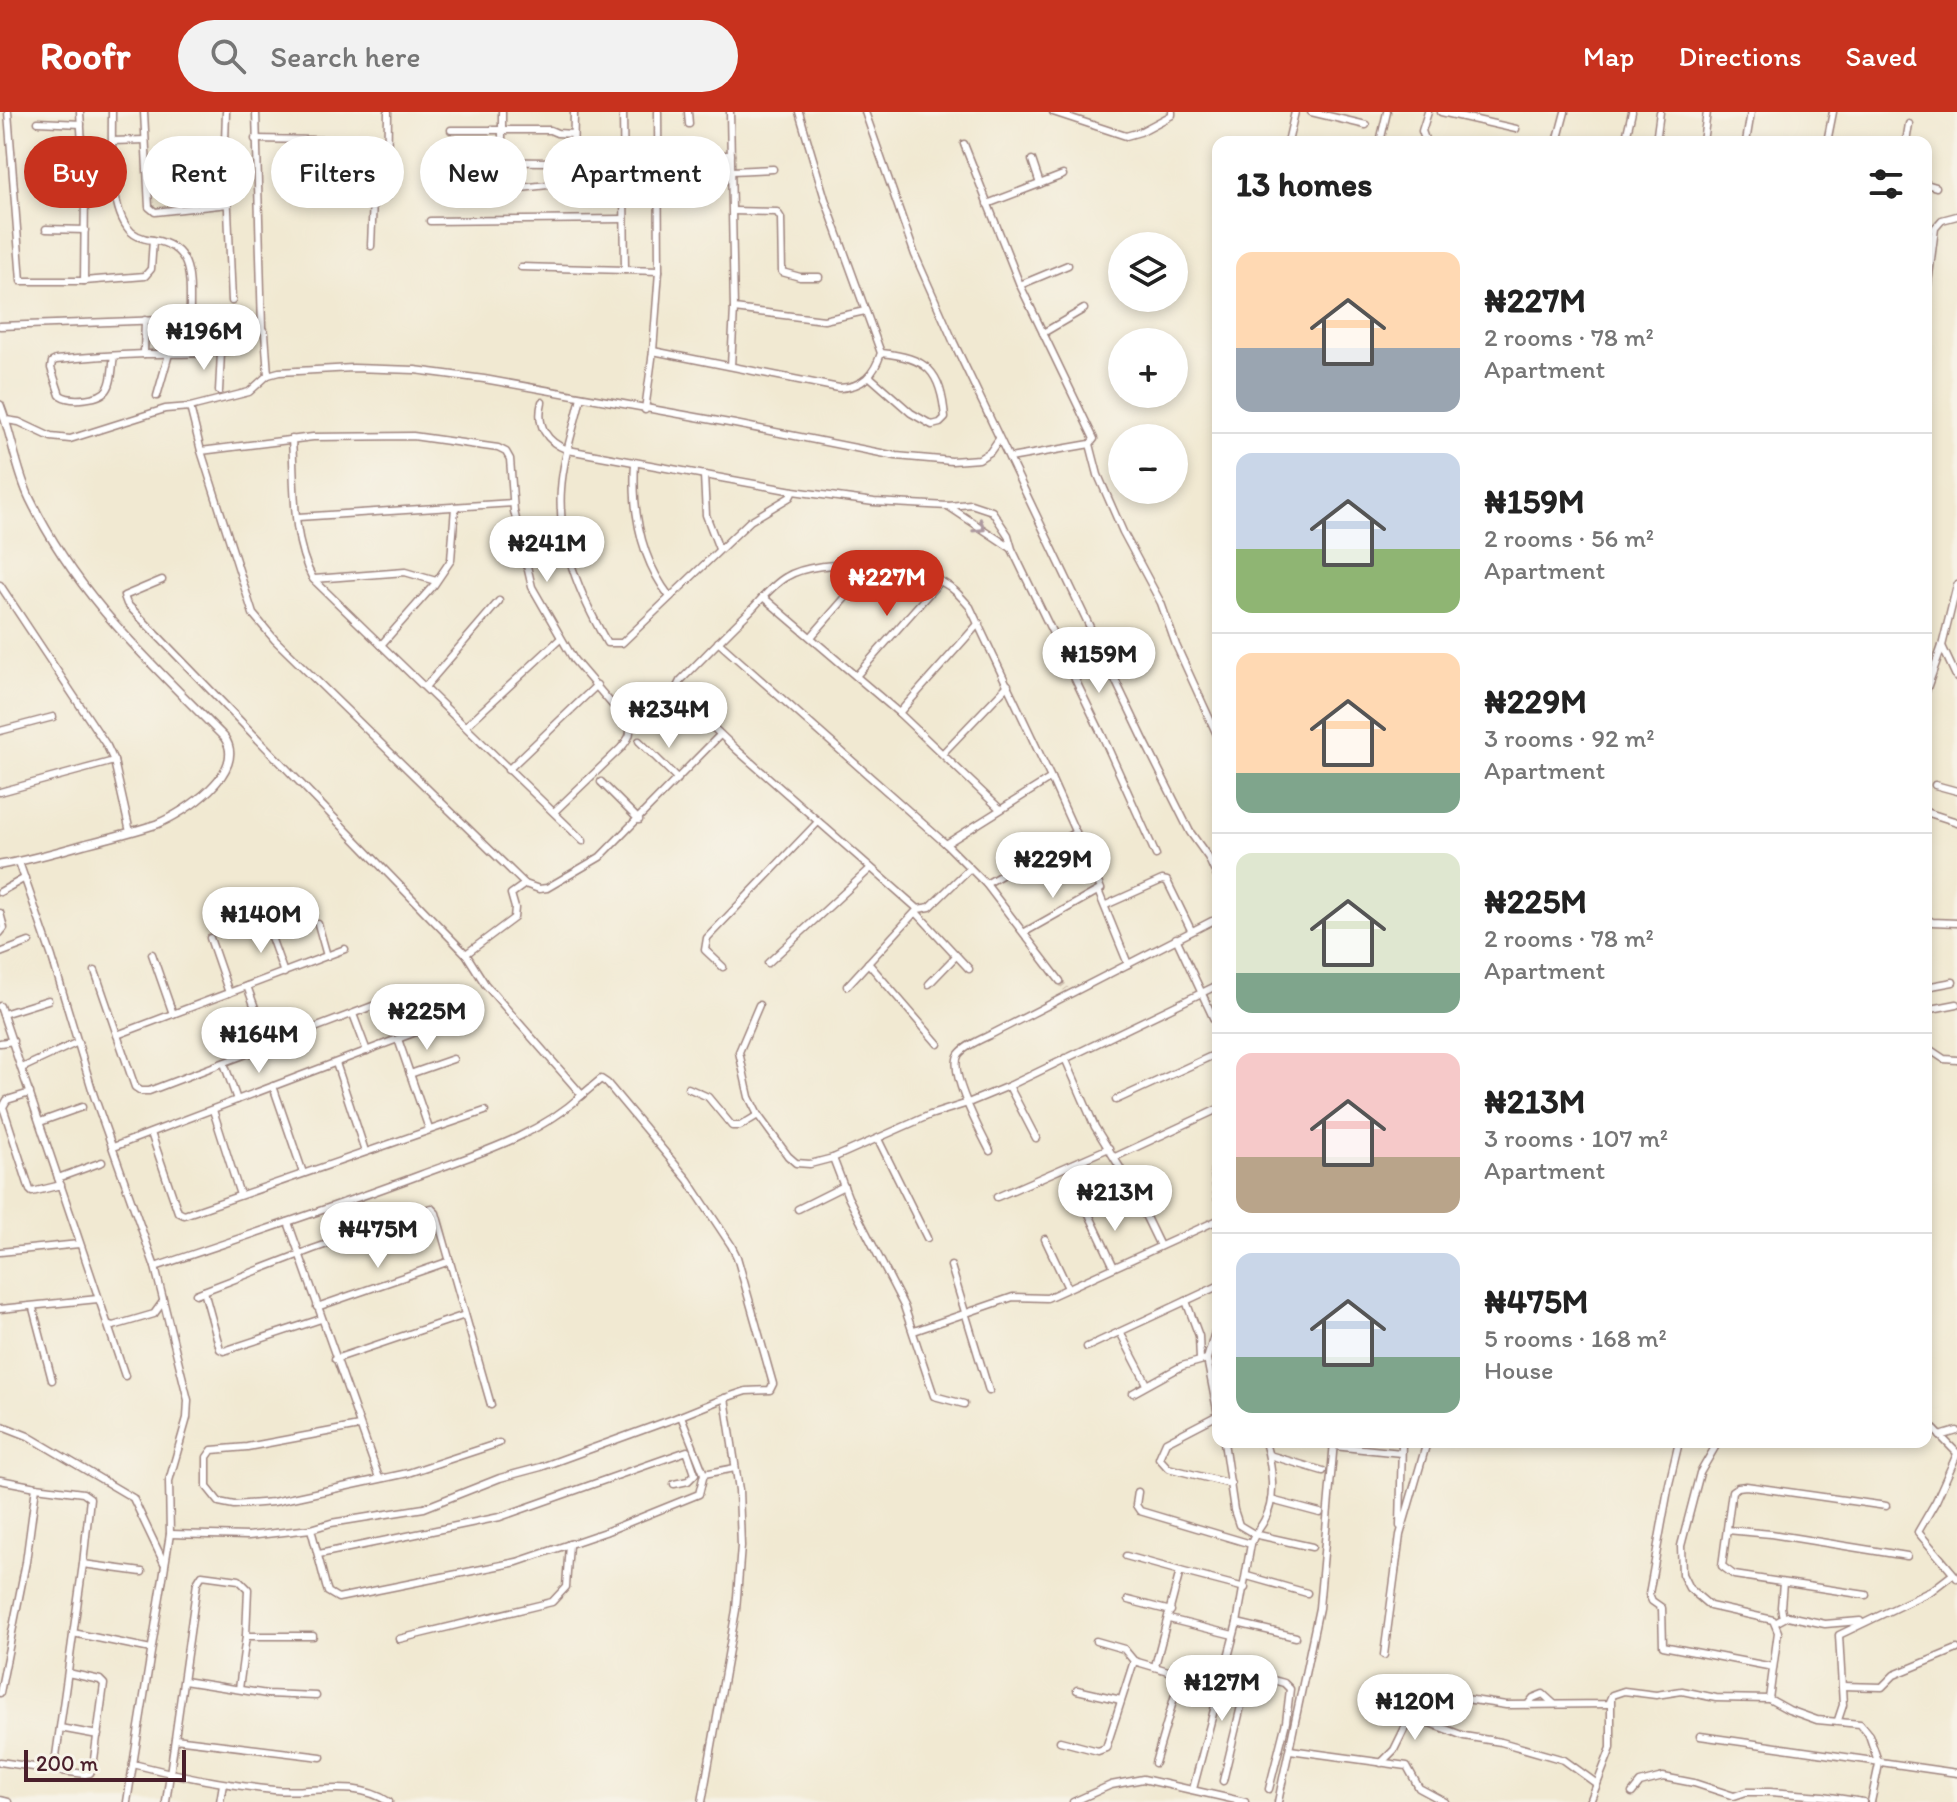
<!DOCTYPE html>
<meta charset="utf-8">
<style>
:root{--surface:#fff;--page:#f2f2f2;--text:#222;--muted:#767676;--line:#e0e0e0;--accent:#c8321e}
body{margin:0;font-family:Itim,sans-serif;background:var(--page);color:var(--text);height:100vh;display:flex;flex-direction:column;font-size:30px;white-space:nowrap}
*{box-sizing:border-box;margin:0}
p{font-size:26px;color:var(--muted)}
.icon{flex:none;width:44px;height:44px;fill:none;stroke:currentColor;stroke-width:2;stroke-linecap:round;stroke-linejoin:round}
.map{position:relative;flex:1;overflow:hidden}
.panel{position:absolute;left:1212px;top:24px;width:720px;height:1312px;display:flex;flex-direction:column;background:var(--surface);border-radius:16px;box-shadow:0 4px 12px #0003}
.panel>*{flex:none}
.top-card{position:absolute;left:24px;top:24px;width:760px;height:72px;display:flex;gap:16px}
.fabs{position:absolute;left:1108px;top:120px;display:grid;gap:16px}
.fabs a{display:grid;place-items:center;width:80px;height:80px;border-radius:50%;background:var(--surface);box-shadow:0 4px 12px #0003;font-size:40px}
.scale{position:absolute;left:24px;bottom:20px;width:162px;box-sizing:border-box;padding-left:8px;border:4px solid #4a1f2b;border-top:0;font-size:22px;line-height:28px;white-space:nowrap;color:#4a1f2b;-webkit-text-stroke:6px #f7f3e8;paint-order:stroke}
.price{position:absolute;translate:-50% -68px;padding:0 18px;border-radius:28px;background:#fff;color:#222;font-size:26px;line-height:52px;filter:drop-shadow(0 2px 4px #0008)}
.price::after{content:'';position:absolute;left:50%;top:48px;width:24px;height:18px;margin-left:-12px;background:inherit;clip-path:polygon(0 0,100% 0,50% 100%)}
.price.selected{background:var(--accent);color:#fff}
ul{padding:0;list-style:none}
li{display:flex;align-items:center;gap:24px;height:200px;padding:0 24px}
li+li{border-top:2px solid var(--line)}
li span{display:grid;place-items:center;flex:none;width:224px;height:160px;border-radius:16px;color:#555}
li>.icon{margin-inline-start:auto}
span .icon{width:96px;height:96px;fill:#fffc;stroke-width:1}
li b{font-size:34px}
h2{display:flex;justify-content:space-between;align-items:center;height:96px;padding:0 24px;font-size:34px}
.chip{padding:0 28px;border-radius:36px;background:var(--surface);box-shadow:0 4px 12px #0003;font-size:28px;line-height:72px}
.chip.selected{background:var(--accent);color:#fff}
header{display:flex;align-items:center;gap:48px;box-sizing:border-box;height:112px;padding:0 40px;background:var(--accent);color:#fff}
header strong{font-size:38px}
nav{display:flex;gap:44px;margin-inline-start:auto;font-size:28px}
.search{width:560px;height:72px;background:var(--page);display:flex;align-items:center;gap:20px;box-sizing:border-box;padding:0 28px;border-radius:44px;color:var(--muted);font-size:30px}
.map>svg:first-child{display:block}
.lines{fill:none;stroke-linecap:round;stroke-linejoin:round}
.minor-tunnel{stroke:#d0c1b1;stroke-width:6;stroke-dasharray:6 3;stroke-linecap:butt}
.minor-casing{stroke:#9e847e;stroke-width:9}
.tertiary-casing{stroke:#9e847e;stroke-width:10}
.minor{stroke:#fff;stroke-width:6}
.tertiary{stroke:#fff;stroke-width:7}
.oneway{stroke:#ae9aa0}
</style>
<header>
<strong>Roofr</strong>
<div class="search"><svg class="icon" aria-label="search" viewBox="0 0 24 24"><circle cx="10" cy="10" r="6"/><path d="M15 15l6 6"/></svg>Search here</div>
<nav><a>Map</a><a>Directions</a><a>Saved</a></nav>
</header>
<div class="map">
<svg width="1957" height="1690" viewBox="0 0 1957 1690">
<rect width="100%" height="100%" fill="#f7f3e8"/>
<filter id="ink" filterUnits="userSpaceOnUse"><feTurbulence type="fractalNoise" baseFrequency=".0125" numOctaves="2"/><feDisplacementMap in="SourceGraphic" scale="16" xChannelSelector="R" yChannelSelector="G"/><feConvolveMatrix kernelMatrix="1 2 1 2 8 2 1 2 1" color-interpolation-filters="sRGB"/></filter>
<filter id="wash" filterUnits="userSpaceOnUse"><feTurbulence type="fractalNoise" baseFrequency=".006" numOctaves="4" result="noise"/><feDisplacementMap in="SourceGraphic" scale="32" xChannelSelector="R" yChannelSelector="G"/><feGaussianBlur stdDeviation="1.8" result="paint"/><feColorMatrix in="noise" values="0 0 0 0 0 0 0 0 0 0 0 0 0 0 0 0 0 1.4 0 .05"/><feComposite in="paint" operator="in"/></filter>
<g filter="url(#wash)">
<rect width="100%" height="100%" fill="#f1e9d2"/>
</g>
<g filter="url(#ink)">
<g class="lines">
<polyline class="minor-tunnel" points="1060,869 1066,877"/>
<defs>
<g id="minor">
<polyline points="8,0 21,169 84,169 145,164 151,157 153,128"/>
<polyline points="80,0 85,81 84,169"/>
<path d="M112,0c0,30 -3,91 15,115 6,9 16,12 26,13 44,7 36,44 37,79"/>
<polyline points="144,0 149,95 155,100 228,92"/>
<polyline points="226,0 225,30 232,189"/>
<polyline points="256,0 262,216"/>
<polyline points="623,0 625,158"/>
<polyline points="688,0 689,12"/>
<polyline points="730,0 734,197 731,254"/>
<polyline points="865,0 915,143 954,231 1143,626 1190,720 1208,745 1218,767"/>
<polyline points="1053,0 1126,24 1140,20 1172,3 1172,0"/>
<polyline points="1311,0 1366,13"/>
<polyline points="1441,0 1516,17"/>
<polyline points="38,10 81,12"/>
<polyline points="451,18 550,18 557,21 573,22"/>
<polyline points="255,27 370,29 375,40 371,134"/>
<polyline points="112,29 145,28"/>
<polyline points="1288,30 1295,0"/>
<polyline points="1380,30 1387,0"/>
<polyline points="1426,30 1422,19 1428,0"/>
<polyline points="1557,30 1565,0"/>
<polyline points="1625,30 1632,0"/>
<polyline points="1656,30 1660,0"/>
<polyline points="1703,30 1707,0"/>
<polyline points="1746,30 1751,0"/>
<polyline points="1827,30 1833,0"/>
<polyline points="1906,30 1909,12"/>
<polyline points="964,32 1020,173 1094,327 1090,332 1010,346"/>
<polyline points="692,43 731,43"/>
<polyline points="175,46 225,41"/>
<polyline points="1032,48 1040,72"/>
<polyline points="451,49 550,50"/>
<polyline points="582,51 623,50"/>
<polyline points="732,59 773,57"/>
<polyline points="48,64 84,67"/>
<polyline points="1926,72 1936,75"/>
<polyline points="447,76 502,78 566,71 571,66 573,58 574,0"/>
<polyline points="502,78 502,0"/>
<polyline points="387,84 388,0"/>
<polyline points="987,92 1063,63"/>
<polyline points="733,99 777,100 781,106 782,160 800,165 819,165"/>
<polyline points="430,109 624,107"/>
<polyline points="46,117 85,118"/>
<polyline points="521,155 659,159"/>
<polyline points="1020,173 1068,153"/>
<polyline points="1926,187 1935,116 1942,108 1957,104"/>
<polyline points="734,197 824,208 865,199"/>
<polyline points="0,214 190,207 251,209 258,211 265,221 268,263"/>
<polyline points="1043,221 1084,197"/>
<path d="M653,239l186,37c24,-1 35,-13 42,-35l-56,-154 -26,-87"/>
<polyline points="144,242 145,208"/>
<path d="M114,244c-2,9 -1,24 -6,32 -6,12 -38,14 -48,7l-9,-27 1,-6 4,-2c29,-3 59,-5 89,-6 32,-1 64,1 95,-5"/>
<path d="M870,265l41,36 21,12 8,-2 5,-5c-4,-48 -18,-60 -64,-65"/>
<polyline points="219,279 221,241"/>
<polyline points="157,284 169,242"/>
<path d="M581,285c-7,31 -18,61 -20,92 -4,54 20,108 46,154h15l128,-122 40,-24 3,-6"/>
<path d="M542,290c-6,23 4,40 26,48l225,41 81,11 74,4 23,-2 21,7 16,24 4,14 91,188 53,118"/>
<polyline points="190,295 201,339 253,502 275,528 525,772 539,777 547,776 600,745 720,623"/>
<polyline points="645,298 653,239 659,159 658,0"/>
<polyline points="6,308 19,310 51,325 70,327 165,297 190,295 249,280 268,263 279,260 353,256 415,258 484,267 735,312 896,344 952,349 979,347 990,340 999,327"/>
<path d="M292,327c3,45 -1,100 21,140l270,262"/>
<polyline points="1090,332 1098,363 1123,420 1161,491 1176,533 1218,625"/>
<path d="M201,339l112,-14 100,-1 85,12 8,4 4,7 4,52 18,76 42,73 54,63c5,11 0,16 -7,25l-67,64"/>
<path d="M635,351c-3,49 5,95 35,134"/>
<polyline points="704,363 706,403 719,437"/>
<polyline points="948,394 1011,436"/>
<polyline points="298,405 513,391"/>
<polyline points="520,424 553,416 562,411"/>
<polyline points="314,467 405,460 436,469"/>
<polyline points="162,468 124,484 127,492 466,842 485,872 582,983 601,967 607,971 688,1068 731,1133 737,1145 773,1272 770,1278 746,1279 725,1286 673,1307 541,1355 500,1366 424,1396 331,1411 311,1417 248,1424 170,1422"/>
<polyline points="0,473 107,634 114,649 130,720"/>
<polyline points="763,485 899,601 999,696"/>
<polyline points="811,525 872,455"/>
<polyline points="718,530 946,732 986,772 1060,869"/>
<polyline points="381,533 434,473 451,448 455,395"/>
<polyline points="1942,534 1957,566"/>
<polyline points="856,564 940,469"/>
<polyline points="426,574 499,489"/>
<polyline points="1926,579 1942,534 1957,473"/>
<polyline points="899,601 979,511"/>
<polyline points="466,614 560,527"/>
<polyline points="0,619 53,605"/>
<polyline points="639,629 678,667"/>
<polyline points="943,641 1008,573"/>
<polyline points="508,658 597,573"/>
<polyline points="601,670 639,708"/>
<polyline points="1935,673 1957,679"/>
<polyline points="0,680 114,649"/>
<polyline points="1926,700 1957,710"/>
<polyline points="946,732 1051,666"/>
<polyline points="19,750 52,845 94,984 155,1155 188,1288 187,1306 169,1369 170,1422 127,1690"/>
<polyline points="986,772 1076,720"/>
<polyline points="0,780 25,766"/>
<polyline points="1099,781 1128,852"/>
<polyline points="1106,793 1162,768 1167,769 1191,818"/>
<path d="M918,797l-181,-159 -59,-56 -1,-7 3,-6c23,-23 46,-47 70,-70 11,-11 22,-26 36,-34 34,-21 122,-13 156,5 12,6 19,15 28,25l81,171 50,111 -76,43"/>
<polyline points="916,800 969,857"/>
<polyline points="0,801 4,816 0,821"/>
<polyline points="1926,806 1932,810 1957,811"/>
<polyline points="318,812 327,844"/>
<polyline points="267,814 284,861"/>
<polyline points="210,826 229,881"/>
<polyline points="1176,826 1218,916"/>
<polyline points="0,841 29,830"/>
<polyline points="152,842 173,902"/>
<polyline points="466,842 514,806 515,796 511,782 525,772"/>
<polyline points="768,851 871,756"/>
<polyline points="868,851 938,932"/>
<polyline points="723,855 705,838 707,826 818,710"/>
<polyline points="95,859 135,975 141,979 149,979 391,887"/>
<polyline points="929,872 956,844"/>
<polyline points="247,874 269,934"/>
<polyline points="847,874 918,797 930,795 969,757"/>
<polyline points="1926,875 1953,870"/>
<polyline points="759,893 739,940 749,985 758,1003 788,1044 796,1051 810,1052 833,1046 930,1003 968,991 1009,974 1218,873"/>
<polyline points="0,894 125,1264"/>
<polyline points="1926,898 1957,892"/>
<polyline points="3,902 48,888"/>
<polyline points="353,902 367,939"/>
<polyline points="117,923 345,837"/>
<polyline points="398,927 429,1017"/>
<polyline points="0,931 13,929"/>
<polyline points="1926,935 1944,947 1957,948"/>
<polyline points="1065,946 1095,1015 1129,1070 1160,1134"/>
<polyline points="224,951 237,988"/>
<polyline points="336,951 365,1039"/>
<polyline points="22,956 78,930"/>
<polyline points="410,962 453,947"/>
<polyline points="273,974 303,1061"/>
<polyline points="1009,974 1036,1026"/>
<polyline points="688,976 708,985 732,1014 740,1014 758,1003"/>
<polyline points="30,981 7,988 3,995 30,1078 32,1080 61,1073"/>
<polyline points="1116,988 1218,941"/>
<polyline points="213,998 240,1083"/>
<polyline points="40,1010 82,995"/>
<polyline points="151,1021 178,1100 184,1103 485,999"/>
<polyline points="878,1027 927,1126"/>
<polyline points="113,1035 416,920"/>
<path d="M990,1039c-9,-18 -43,-80 -31,-97 7,-9 23,-15 33,-20l220,-113"/>
<polyline points="1115,1045 1218,997"/>
<polyline points="833,1046 848,1085 904,1194 934,1284 964,1292"/>
<polyline points="1214,1058 1218,1088"/>
<polyline points="58,1066 102,1050"/>
<polyline points="997,1085 1109,1036"/>
<polyline points="798,1097 844,1074"/>
<polyline points="1088,1100 1114,1155"/>
<polyline points="288,1110 379,1366"/>
<polyline points="1045,1127 1068,1176"/>
<polyline points="0,1140 79,1132"/>
<polyline points="951,1154 989,1279"/>
<path d="M155,1155c88,-30 177,-59 265,-92 56,-21 117,-38 162,-80"/>
<polyline points="204,1179 220,1237 224,1239 321,1207"/>
<polyline points="196,1182 313,1137 431,1096 436,1101 491,1293"/>
<polyline points="1186,1189 1199,1224 1200,1248"/>
<polyline points="317,1195 450,1149"/>
<polyline points="33,1196 52,1268"/>
<polyline points="0,1197 98,1187"/>
<polyline points="1218,1210 1207,1247 1218,1303"/>
<polyline points="107,1212 113,1214 154,1202 162,1191"/>
<polyline points="914,1219 1013,1185 1047,1186 1218,1108"/>
<polyline points="1120,1220 1147,1272"/>
<polyline points="1087,1235 1218,1174"/>
<polyline points="335,1247 465,1203"/>
<polyline points="1133,1281 1182,1254 1207,1247"/>
<polyline points="1218,1303 1166,1330 1159,1346 1168,1356 1231,1372"/>
<polyline points="1926,1309 1957,1341"/>
<polyline points="0,1313 28,1324 133,1386 164,1451"/>
<polyline points="359,1314 247,1335 212,1338 207,1345 207,1375 219,1390 234,1393 273,1390 408,1361 499,1331"/>
<polyline points="1940,1324 1957,1319"/>
<polyline points="1224,1330 1234,1398 1239,1413 1254,1422 1312,1435"/>
<polyline points="1679,1330 1669,1372 1649,1482 1652,1489 1662,1496 1663,1534 1773,1555"/>
<polyline points="1718,1330 1700,1361 1681,1434 1682,1462 1689,1476 1710,1494 1773,1508 1778,1520 1769,1587"/>
<polyline points="1334,1334 1401,1341"/>
<polyline points="1957,1342 1936,1389 1918,1420 1957,1466"/>
<polyline points="1269,1343 1323,1359"/>
<polyline points="704,1362 735,1356"/>
<polyline points="0,1368 36,1375"/>
<polyline points="1138,1380 1136,1393 1140,1399 1251,1432"/>
<polyline points="1271,1388 1320,1401"/>
<polyline points="1400,1414 1402,1330"/>
<polyline points="311,1417 326,1474 328,1480 338,1486 517,1450 605,1420 699,1382 704,1362 681,1304"/>
<polyline points="1727,1418 1771,1422 1907,1444"/>
<polyline points="319,1442 500,1405 687,1339 695,1362 688,1369 674,1372"/>
<polyline points="1126,1444 1180,1459"/>
<polyline points="1247,1464 1307,1481"/>
<polyline points="1866,1483 1734,1463 1722,1454 1732,1379 1738,1375 1746,1374 1886,1394"/>
<polyline points="1128,1488 1171,1499"/>
<polyline points="1783,1506 1781,1495 1783,1471"/>
<polyline points="1169,1507 1233,1523"/>
<polyline points="1237,1511 1296,1525"/>
<polyline points="1775,1511 1788,1504 1825,1512 1860,1509"/>
<polyline points="73,1521 151,1537"/>
<polyline points="246,1524 313,1524"/>
<polyline points="399,1527 552,1490 566,1475 569,1432"/>
<polyline points="1096,1529 1124,1537 1134,1549 1219,1574"/>
<polyline points="1384,1543 1400,1423 1427,1330"/>
<polyline points="1155,1554 1180,1459 1245,1476"/>
<polyline points="1225,1555 1284,1571 1290,1577 1286,1610 1269,1677"/>
<polyline points="68,1561 100,1568 104,1572 93,1655 90,1661 85,1662 54,1658 83,1452 142,1460"/>
<polyline points="184,1569 267,1582 316,1584"/>
<polyline points="1842,1574 1882,1575 1894,1563 1957,1537"/>
<polyline points="1077,1578 1121,1588"/>
<polyline points="0,1581 26,1450 36,1375 83,1381 90,1386 83,1452"/>
<polyline points="1426,1581 1506,1593 1608,1592 1612,1583 1624,1579 1656,1583 1682,1579 1716,1586 1769,1587 1789,1598 1817,1608 1860,1612 1869,1623 1879,1652 1871,1690"/>
<polyline points="1529,1591 1533,1586 1543,1582 1554,1592"/>
<polyline points="1411,1604 1464,1624 1501,1630 1564,1648 1597,1672"/>
<polyline points="1838,1608 1843,1593 1839,1523 1931,1479 1953,1462"/>
<polyline points="60,1616 98,1623"/>
<polyline points="1700,1624 1957,1661"/>
<polyline points="175,1627 321,1645"/>
<polyline points="1060,1629 1098,1639 1106,1636 1134,1549"/>
<polyline points="1290,1638 1407,1654 1419,1676 1445,1690"/>
<polyline points="0,1650 54,1658"/>
<polyline points="1155,1651 1181,1562"/>
<polyline points="1381,1651 1394,1638 1421,1583 1443,1578 1455,1584"/>
<path d="M133,1652c47,12 93,21 141,26 39,4 80,-11 115,12"/>
<polyline points="1223,1669 1249,1561"/>
<path d="M1193,1677l44,-166 14,-79c3,-10 8,-14 13,-23 13,-22 8,-56 1,-79"/>
<polyline points="1632,1681 1640,1671 1663,1665 1694,1671 1734,1684 1746,1680 1770,1680 1823,1684 1863,1690"/>
<polyline points="0,1688 8,1690"/>
<polyline points="166,1690 197,1471 202,1463 239,1468 248,1477 246,1524 239,1577"/>
<polyline points="220,1690 223,1672"/>
<polyline points="702,1690 736,1498 741,1434 739,1378 725,1286"/>
<polyline points="1073,1690 1111,1673 1143,1667 1245,1690"/>
<polyline points="1278,1690 1319,1496 1334,1330"/>
<polyline points="1590,1690 1611,1636 1611,1588"/>
</g>
<path id="tertiary" d="M0,293c12,31 16,65 30,94 48,98 119,162 194,238 25,34 -40,76 -67,87 -24,8 -48,14 -72,20 -28,8 -56,16 -85,21"/>
</defs>
<use href="#minor" class="minor-casing"/>
<use href="#tertiary" class="tertiary-casing"/>
<use href="#minor" class="minor"/>
<use href="#tertiary" class="tertiary"/>
</g>
<defs><path id="oneway-chevron" d="M-2-3.5L2.5 0L-2 3.5" fill="none" stroke-width="1.6" stroke-linecap="round" stroke-linejoin="round" transform="scale(2)"/></defs>
<use class="oneway" href="#oneway-chevron" transform="translate(980 415) rotate(32)"/>
</g>
</svg>
<div class="fabs">
<a><svg class="icon" aria-label="layers" viewBox="0 0 24 24"><path d="M12 4l9 5-9 5-9-5zM3 14l9 5 9-5"/></svg></a>
<a>+</a>
<a>−</a>
</div>
<div class="scale">200 m</div>
<b class="price" style="left:204px;top:260px">₦196M</b>
<b class="price" style="left:547px;top:472px">₦241M</b>
<b class="price selected" style="left:887px;top:506px">₦227M</b>
<b class="price" style="left:1099px;top:583px">₦159M</b>
<b class="price" style="left:669px;top:638px">₦234M</b>
<b class="price" style="left:1053px;top:788px">₦229M</b>
<b class="price" style="left:261px;top:843px">₦140M</b>
<b class="price" style="left:427px;top:940px">₦225M</b>
<b class="price" style="left:259px;top:963px">₦164M</b>
<b class="price" style="left:1115px;top:1121px">₦213M</b>
<b class="price" style="left:378px;top:1158px">₦475M</b>
<b class="price" style="left:1222px;top:1611px">₦127M</b>
<b class="price" style="left:1415px;top:1630px">₦120M</b>
<div class="top-card">
<a class="chip selected">Buy</a>
<a class="chip">Rent</a>
<a class="chip">Filters</a>
<a class="chip">New</a>
<a class="chip">Apartment</a>
</div>
<section class="panel">
<h2>13 homes<svg class="icon" aria-label="filters" viewBox="0 0 24 24"><path d="M4 7h16M4 17h16"/><circle cx="9" cy="7" r="2"/><circle cx="15" cy="17" r="2"/></svg></h2>
<ul>
<li><span style="background:linear-gradient(#ffd9b3 60%,#9aa5b1 0)"><svg class="icon" aria-label="home" viewBox="0 0 24 24"><path d="M3 11l9-7 9 7M6 9v11h12V9"/></svg></span><div><b>₦227M</b><p>2 rooms · 78 m²</p><p>Apartment</p></div></li>
<li><span style="background:linear-gradient(#c9d6e8 60%,#8fb573 0)"><svg class="icon" aria-label="home" viewBox="0 0 24 24"><path d="M3 11l9-7 9 7M6 9v11h12V9"/></svg></span><div><b>₦159M</b><p>2 rooms · 56 m²</p><p>Apartment</p></div></li>
<li><span style="background:linear-gradient(#ffd9b3 75%,#7fa58c 0)"><svg class="icon" aria-label="home" viewBox="0 0 24 24"><path d="M3 11l9-7 9 7M6 9v11h12V9"/></svg></span><div><b>₦229M</b><p>3 rooms · 92 m²</p><p>Apartment</p></div></li>
<li><span style="background:linear-gradient(#dfe7d0 75%,#7fa58c 0)"><svg class="icon" aria-label="home" viewBox="0 0 24 24"><path d="M3 11l9-7 9 7M6 9v11h12V9"/></svg></span><div><b>₦225M</b><p>2 rooms · 78 m²</p><p>Apartment</p></div></li>
<li><span style="background:linear-gradient(#f6c9c9 65%,#b9a48a 0)"><svg class="icon" aria-label="home" viewBox="0 0 24 24"><path d="M3 11l9-7 9 7M6 9v11h12V9"/></svg></span><div><b>₦213M</b><p>3 rooms · 107 m²</p><p>Apartment</p></div></li>
<li><span style="background:linear-gradient(#c9d6e8 65%,#7fa58c 0)"><svg class="icon" aria-label="home" viewBox="0 0 24 24"><path d="M3 11l9-7 9 7M6 9v11h12V9"/></svg></span><div><b>₦475M</b><p>5 rooms · 168 m²</p><p>House</p></div></li>
</ul>
</section>
</div>
